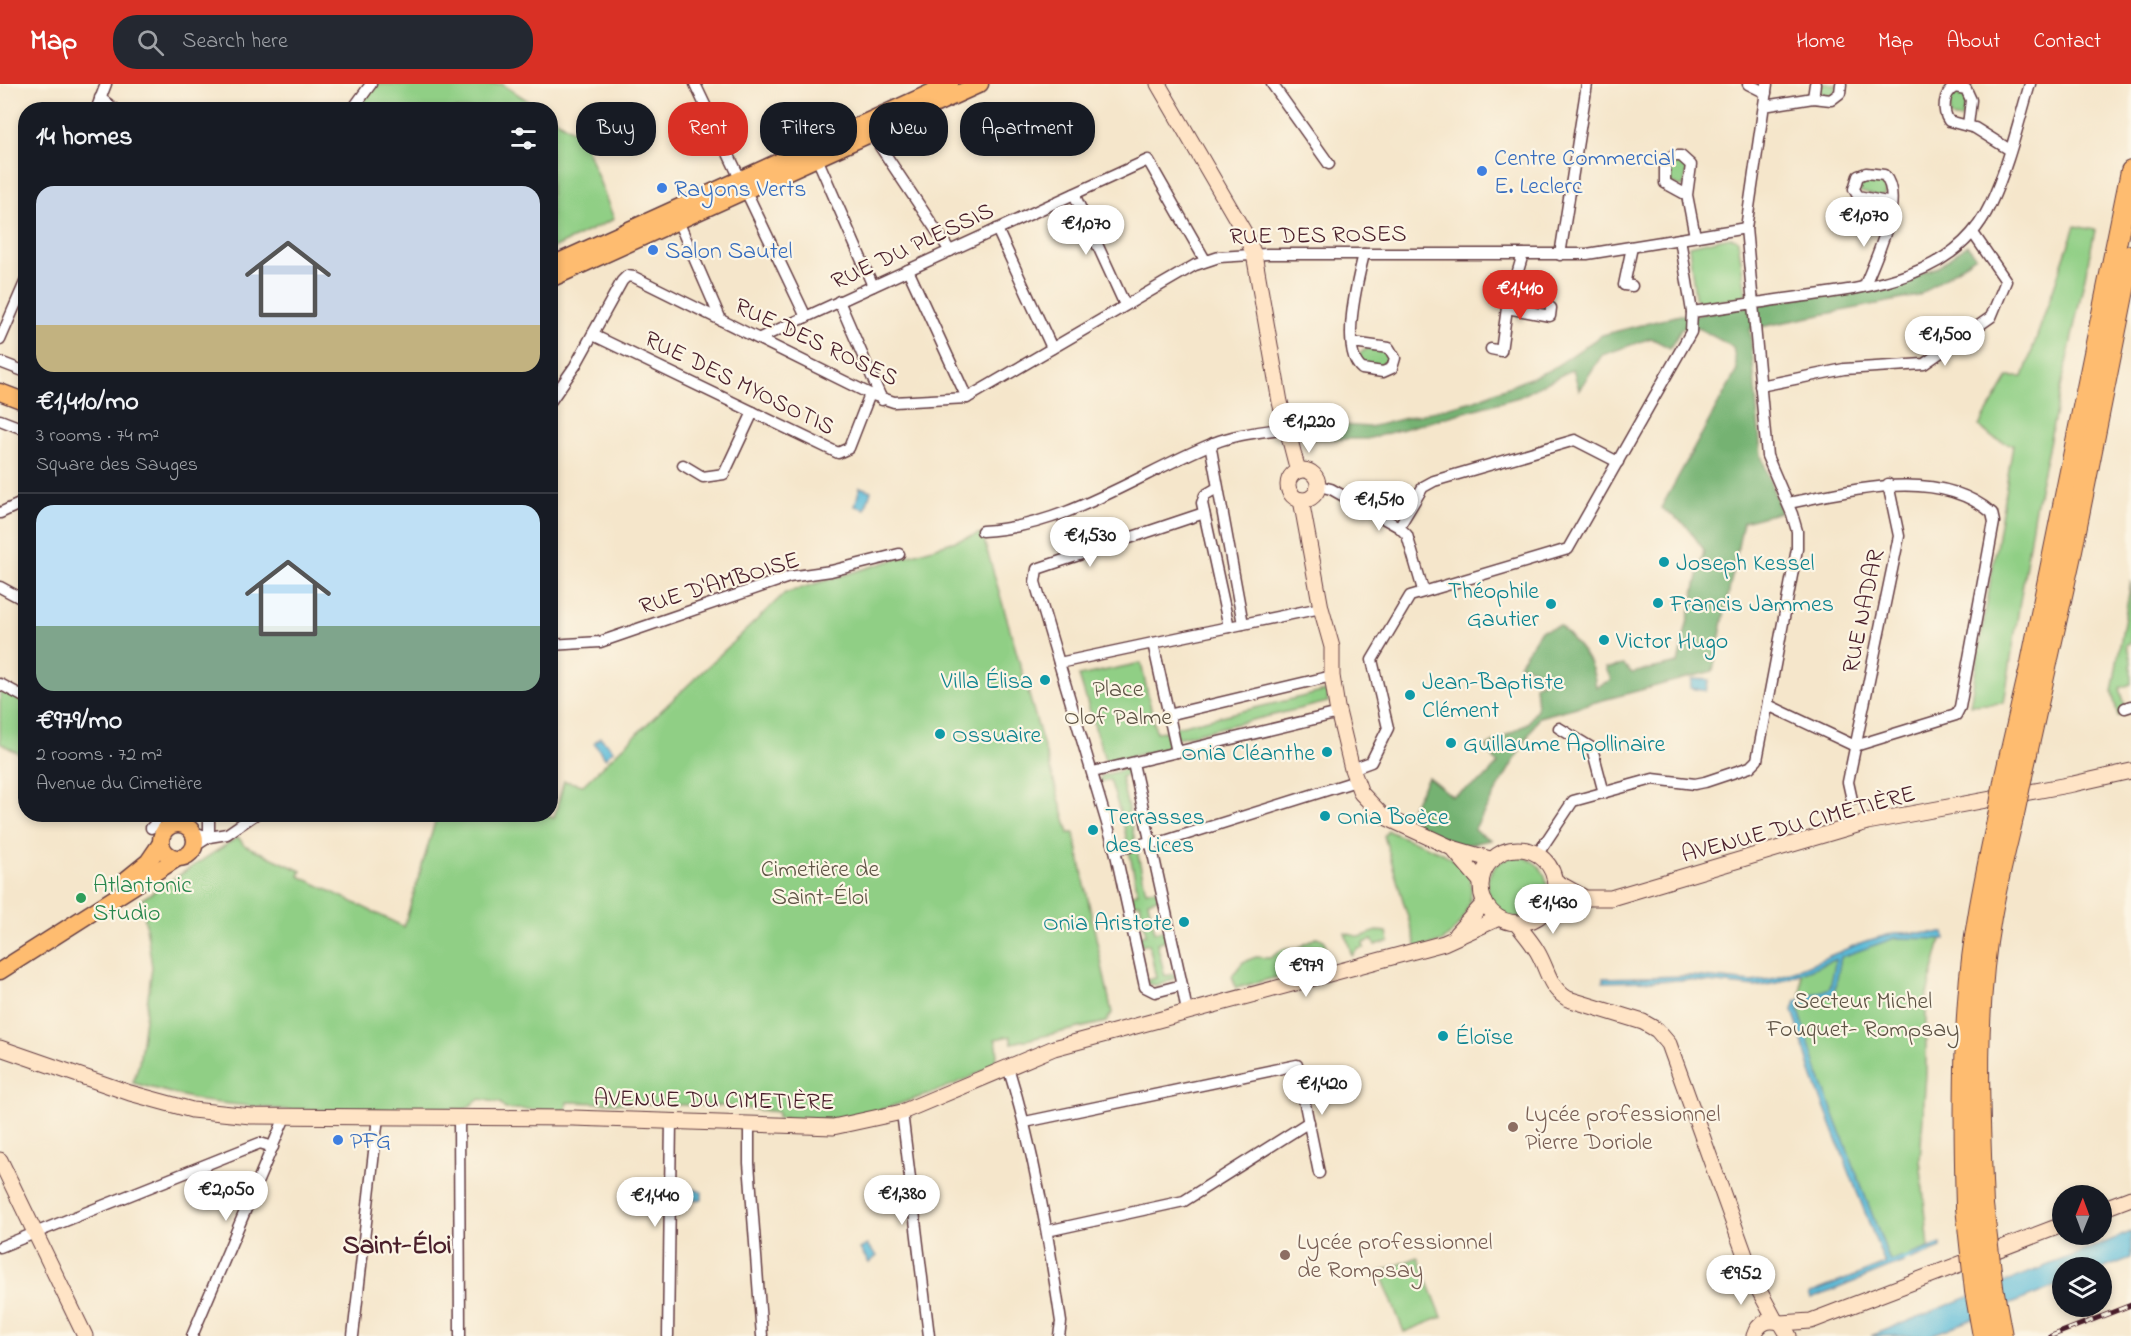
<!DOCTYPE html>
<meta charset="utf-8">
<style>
:root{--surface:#171b24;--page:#242831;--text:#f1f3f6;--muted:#9ea1a6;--line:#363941;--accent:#d93025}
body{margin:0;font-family:"Indie Flower",sans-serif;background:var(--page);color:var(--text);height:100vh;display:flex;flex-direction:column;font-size:22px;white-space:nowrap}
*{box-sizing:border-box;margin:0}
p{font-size:20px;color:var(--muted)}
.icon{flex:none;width:33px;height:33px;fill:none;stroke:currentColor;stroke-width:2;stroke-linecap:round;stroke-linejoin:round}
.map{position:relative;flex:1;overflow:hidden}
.details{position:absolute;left:18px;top:18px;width:540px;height:720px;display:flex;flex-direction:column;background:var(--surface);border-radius:24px;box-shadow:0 3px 9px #0003}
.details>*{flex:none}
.banner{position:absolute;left:576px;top:18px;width:570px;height:54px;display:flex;gap:12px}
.needle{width:39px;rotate:1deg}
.tools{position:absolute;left:2052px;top:1101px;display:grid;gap:12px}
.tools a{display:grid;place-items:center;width:60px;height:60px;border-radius:50%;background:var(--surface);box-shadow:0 3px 9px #0003;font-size:30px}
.price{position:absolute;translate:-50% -51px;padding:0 14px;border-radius:21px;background:#fff;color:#222;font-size:20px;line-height:39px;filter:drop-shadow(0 2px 3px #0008)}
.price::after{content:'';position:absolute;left:50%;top:36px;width:18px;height:14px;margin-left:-9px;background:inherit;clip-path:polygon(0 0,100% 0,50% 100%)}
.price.active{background:var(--accent);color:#fff}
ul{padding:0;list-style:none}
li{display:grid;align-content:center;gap:12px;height:318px;padding:0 18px}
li+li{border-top:2px solid var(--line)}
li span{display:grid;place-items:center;height:186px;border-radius:18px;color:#555}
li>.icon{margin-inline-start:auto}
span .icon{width:108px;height:108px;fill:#fffc;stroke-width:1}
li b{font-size:26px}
h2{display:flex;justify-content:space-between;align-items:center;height:72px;padding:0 18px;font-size:26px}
.chip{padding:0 21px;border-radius:24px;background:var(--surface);box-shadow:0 3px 9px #0003;font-size:21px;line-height:54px}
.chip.active{background:var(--accent);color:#fff}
header{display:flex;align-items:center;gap:36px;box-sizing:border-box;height:84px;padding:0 30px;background:var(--accent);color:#fff}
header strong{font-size:28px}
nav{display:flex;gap:33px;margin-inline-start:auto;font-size:21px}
.search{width:420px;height:54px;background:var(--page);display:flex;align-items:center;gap:15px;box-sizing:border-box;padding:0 21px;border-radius:24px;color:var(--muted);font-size:22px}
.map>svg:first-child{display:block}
.green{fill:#90cf85;stroke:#6d7758;stroke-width:1.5}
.forest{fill:#74b272;stroke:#5f684e;stroke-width:1.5}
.water{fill:#5abbd9;stroke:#526d82;stroke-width:1.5}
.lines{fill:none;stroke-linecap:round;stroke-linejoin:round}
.stream{stroke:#5abbd9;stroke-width:3}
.street-casing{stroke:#643d43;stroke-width:13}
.secondary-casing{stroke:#643d43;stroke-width:17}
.primary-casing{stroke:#643d43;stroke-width:19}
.highway-casing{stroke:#643d43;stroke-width:22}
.street{stroke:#fff;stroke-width:10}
.secondary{stroke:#ffe4c6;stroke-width:15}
.primary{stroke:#febc70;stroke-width:16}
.highway{stroke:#febc70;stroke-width:20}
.rail-casing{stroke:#4a1f2b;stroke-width:5}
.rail{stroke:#fcf5e5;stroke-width:3;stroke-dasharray:9;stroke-linecap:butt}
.highway-bridge-casing{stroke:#643d43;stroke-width:22;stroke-linecap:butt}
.highway-bridge{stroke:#febc70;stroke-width:20}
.shop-dot{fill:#3f7fe0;stroke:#fcf5e5;stroke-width:2}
.culture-dot{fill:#0f9aa8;stroke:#fcf5e5;stroke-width:2}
.leisure-dot{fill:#2e9e5b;stroke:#fcf5e5;stroke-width:2}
.education-dot{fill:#8d6e63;stroke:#fcf5e5;stroke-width:2}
.labels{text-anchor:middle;stroke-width:4.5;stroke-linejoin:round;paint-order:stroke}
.shop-label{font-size:24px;fill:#366cbe;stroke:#fcf5e5;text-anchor:start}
.street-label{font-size:24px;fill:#4a1f2b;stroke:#fcf5e5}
.culture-label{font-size:24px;fill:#0d838f;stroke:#fcf5e5;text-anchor:start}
.park-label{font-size:24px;fill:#5f5446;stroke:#fcf5e5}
.leisure-label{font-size:24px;fill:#27864d;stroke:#fcf5e5;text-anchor:start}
.education-label{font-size:24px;fill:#785e54;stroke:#fcf5e5;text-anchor:start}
.quarter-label{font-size:27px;font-weight:bold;fill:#4a1f2b;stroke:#fcf5e5}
</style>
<header>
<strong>Map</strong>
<div class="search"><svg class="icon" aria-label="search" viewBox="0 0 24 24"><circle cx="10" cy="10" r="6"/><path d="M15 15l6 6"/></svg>Search here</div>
<nav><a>Home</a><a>Map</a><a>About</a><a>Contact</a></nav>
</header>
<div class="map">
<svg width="2131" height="1252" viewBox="0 0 2131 1252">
<rect width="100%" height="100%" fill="#fcf5e5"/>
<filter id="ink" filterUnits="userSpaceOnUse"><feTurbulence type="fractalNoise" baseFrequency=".0167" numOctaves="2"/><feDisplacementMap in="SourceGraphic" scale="12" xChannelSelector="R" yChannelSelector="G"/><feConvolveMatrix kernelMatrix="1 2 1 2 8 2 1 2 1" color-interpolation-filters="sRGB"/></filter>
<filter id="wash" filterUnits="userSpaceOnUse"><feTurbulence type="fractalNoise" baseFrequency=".008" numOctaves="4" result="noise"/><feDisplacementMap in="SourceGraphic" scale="24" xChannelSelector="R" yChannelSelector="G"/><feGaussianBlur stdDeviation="1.35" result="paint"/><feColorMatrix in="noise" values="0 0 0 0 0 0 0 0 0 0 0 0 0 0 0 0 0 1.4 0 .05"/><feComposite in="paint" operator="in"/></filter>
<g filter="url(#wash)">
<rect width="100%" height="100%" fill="#f5e6cb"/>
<g class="green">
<polygon points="372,0 502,0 541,25 353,26"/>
<polygon points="1819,0 1838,0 1834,11 1822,10"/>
<polygon points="1960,6 1968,14 1961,35 1950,33 1950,12"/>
<polygon points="550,32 582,52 614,135 551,165"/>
<polygon points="1678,75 1687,83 1684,103 1669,98 1668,80"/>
<polygon points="1865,94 1879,94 1885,98 1886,110 1880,113 1860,108 1859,98"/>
<polygon points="2075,142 2095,146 2034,429 2004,619 1970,621 2013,361 1993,354 1979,342 2008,293 2023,293"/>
<polygon points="1730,153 1736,154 1738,157 1746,210 1741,214 1700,219 1695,213 1689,162"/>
<polygon points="1368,264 1391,269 1390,280 1382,284 1365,281 1359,274 1360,269"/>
<path d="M982,449l87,300h5l38,180 -6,9 -94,21 -2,-7 -15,3c3,7 4,14 0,21 -12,20 -123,54 -148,58 -23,3 -46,1 -69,0v-6l-52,-6 -159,-4 -1,8 -61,-1 -5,-6 -20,-4 -15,10 -177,1 -86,-9 -69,-18 6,-20 13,-96 -10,-68 96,-62 6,8 57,26 -2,5 105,51 33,-112 103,-1 14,4 10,-37 19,4 202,-192z"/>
<polygon points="2131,497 2131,559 2126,561 2131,576 2131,600 2120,604 2127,629 2118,632 2112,608"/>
<polygon points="1141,579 1156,648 1165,647 1169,663 1106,679 1079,592"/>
<polygon points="0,604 25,618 25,673 0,659"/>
<polygon points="1326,607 1328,618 1177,654 1175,643"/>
<polygon points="1126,685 1130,690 1121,693 1146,807 1156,805 1158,814 1148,817 1155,848 1165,846 1167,856 1157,859 1165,892 1174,890 1175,894 1157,901 1148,900 1147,896 1156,894 1149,860 1141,862 1139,852 1146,850 1140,819 1132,820 1130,811 1138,809 1123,738 1110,696 1100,698 1101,692"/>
<path d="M1388,747c22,10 53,18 72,33 24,21 5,60 -16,76 -6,5 -19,6 -27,8l-33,-112z"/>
<circle cx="1517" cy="803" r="30"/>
<polygon points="1377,847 1387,848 1389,857 1375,861 1372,856 1363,859 1364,864 1358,865 1352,872 1345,849 1360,853"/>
<polygon points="1895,852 1942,852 1926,914 1926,990 1920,1075 1929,1164 1889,1181 1815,989 1797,920 1801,917 1801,888 1826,875"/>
<polygon points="1317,853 1324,856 1330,878 1310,885 1303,882 1280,888 1277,893 1236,904 1232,892 1243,878 1256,873 1270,874 1283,865 1296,865"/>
<polygon points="1418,1173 1442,1233 1404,1248 1380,1188"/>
</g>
<path class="forest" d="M1967,161l9,11 -58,40 -168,33 11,126 20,57 -38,10 -30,149 -174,46 -65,113 17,10 -31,6 -54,-27 22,-42 24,19 30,-15 16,-17 -12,-17 42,-24 9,-14 -2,-24 8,-4 -5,-10 -19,-7 22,-34 19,-4c18,20 33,32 36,61l15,-7 -5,-12 18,-3 8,8 46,-10 26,-113 -18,-25 -25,-17 76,-138 -4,-23 -35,-19h-16l-12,20 -19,-10 -49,17 -23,35 -6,-21 -54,28 -152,42h-59l-10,-17 72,5 103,-26 77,-31 52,-35 78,-20h16l211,-36 31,-12z"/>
<g class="water">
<polygon points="860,403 871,407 865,425 855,422"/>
<polygon points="1692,595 1709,596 1706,607 1690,604"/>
<polygon points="600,653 613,666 605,674 594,659"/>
<polygon points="1895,849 1944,849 1945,855 1895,854 1841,873 1834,909 1798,923 1818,989 1890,1177 1901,1173 1903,1178 1811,1215 1809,1210 1885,1180 1813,994 1793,926 1796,917 1830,904 1836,875 1776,899 1755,903 1688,896 1603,898 1603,894 1691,892 1752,898 1777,894 1863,858"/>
<polygon points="693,1105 702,1108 702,1116 687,1116 687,1107"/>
<polygon points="2131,1148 2131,1174 2102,1185 2062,1184 2062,1200 1929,1252 1871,1252"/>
<polygon points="1941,1160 1941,1164 1911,1176 1910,1171"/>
<polygon points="867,1161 877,1172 869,1179 860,1165"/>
</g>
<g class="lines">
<polyline class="stream" points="1901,1176 1914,1172"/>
</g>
</g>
<g filter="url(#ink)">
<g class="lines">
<defs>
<g id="street">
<polyline points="695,0 806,233"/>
<polyline points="1272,0 1329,80"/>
<polyline points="1748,0 1766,9"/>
<polyline points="100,14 116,26"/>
<polyline points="1813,14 1815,0"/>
<polyline points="1764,22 1813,14 1831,16 1840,9 1841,0"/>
<polyline points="96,26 106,0"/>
<polyline points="352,26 371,0"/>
<path d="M1968,41l3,-25 -5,-11 -11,-2c-12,6 -13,24 -6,34l26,7 35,22"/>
<polyline points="871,49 950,167"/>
<polyline points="817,74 873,202"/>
<polyline points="1074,110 1125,221"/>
<polyline points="1687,111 1665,99 1665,80 1672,72 1681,72 1691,81 1687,111 1695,152"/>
<polyline points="678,137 721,236"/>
<polyline points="1746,144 1767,0"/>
<polyline points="997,145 1052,264"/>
<polyline points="1560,171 1587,0"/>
<polyline points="908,186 967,314"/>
<path d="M1865,201c10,-26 41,-87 19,-110l-18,-2 -8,3 -4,13 4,7 33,7"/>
<polyline points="1632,202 1624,201 1632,163"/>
<polyline points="839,217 882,316"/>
<polyline points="1507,224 1550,232 1551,224"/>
<polyline points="593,251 838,369 849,364 870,310"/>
<polyline points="760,254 1148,76 1205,176"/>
<polyline points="0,256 26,196"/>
<path d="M1353,259l36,5 6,10 -3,10 -9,4 -21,-3c-23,-18 -4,-91 2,-115"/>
<polyline points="1491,265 1501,267 1507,224 1523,170"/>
<polyline points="0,278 26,288"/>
<polyline points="1760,302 1844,285 1924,280 1991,233 2006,197 1973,149"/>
<polyline points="550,318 575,282 622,197 627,192 634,193 870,310 894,318 967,314 1195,181 1219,173 1267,170 1587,170 1680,155"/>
<polyline points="0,336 26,346"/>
<polyline points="683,381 703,393 724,390 753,328"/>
<polyline points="1319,402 1331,405 1399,443 1407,451 1423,506"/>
<polyline points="1217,404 1205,411 1202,419 1229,543"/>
<polyline points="0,429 26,417"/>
<polyline points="1399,443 1423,403 1434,397 1575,356 1618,378"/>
<path d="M982,447c84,-4 156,-57 232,-88 22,-9 48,-11 72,-15"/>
<polyline points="0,503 26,517"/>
<polyline points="1243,540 1321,524"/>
<polyline points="1153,559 1243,540 1211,365 1213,359"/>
<polyline points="550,561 600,558 789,493 831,487 899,470"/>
<polyline points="1059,579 1035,498 1037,485 1204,429"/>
<polyline points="0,600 26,614"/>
<path d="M1768,621l87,41 101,-31 4,-8 34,-185 -2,-9c-55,-47 -141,-22 -204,-10"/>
<polyline points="2125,624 2131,622"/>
<polyline points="1168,631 1332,592"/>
<polyline points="1559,644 1592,664 1604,709"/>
<polyline points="1177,668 1339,629"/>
<polyline points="1352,685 1371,678 1388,644 1372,576 1410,512 1568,465 1691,248 1692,228"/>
<polyline points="1093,688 1177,668 1153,559 1059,579 1115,766 1145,903 1155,908 1182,901 1133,679"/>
<polyline points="1852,716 1848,698 1899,452 1888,400"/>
<polyline points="209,730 209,753"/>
<polyline points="151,744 155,740 155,730"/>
<polyline points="193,748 209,753"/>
<polyline points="195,762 209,753 227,750 256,730"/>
<polyline points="1115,766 1151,758 1162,758 1356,697"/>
<path d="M1537,771l36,-54 80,-22 42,5 10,-2 45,-15 7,-7 40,-211v-18l-5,-17 -25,-58 -21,-228 -66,11 12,73 62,-9 9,-1c80,-13 188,-13 227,-97 18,-38 28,-81 40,-121"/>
<polyline points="1182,901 1187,928"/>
<path d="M1008,983c26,83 40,168 53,255l-2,14"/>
<polyline points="902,1028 929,1252"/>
<polyline points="459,1033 460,1252"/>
<polyline points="1025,1038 1297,981 1319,1089"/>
<polyline points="749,1040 749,1079 762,1252"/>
<polyline points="1047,1147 1184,1117 1309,1038"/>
<polyline points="0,1163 260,1059 273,1063"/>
<polyline points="192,1252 285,1033"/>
<polyline points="353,1252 378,1033"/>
<polyline points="668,1252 671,1037"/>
</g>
<g id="secondary">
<polyline points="1158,0 1244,148 1254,170 1280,318 1298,387"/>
<circle cx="1303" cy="401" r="15"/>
<polyline points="1301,416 1321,524 1332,563 1332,592 1337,623 1352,685 1361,709 1383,732 1452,764 1493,776"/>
<polyline points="1452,764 1481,798"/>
<circle cx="1518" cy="802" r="37"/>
<polyline points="1555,797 1585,814 1611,814 1867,738 2073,700 2131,687"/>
<path d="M1516,839c7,9 15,18 21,28 11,18 11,36 31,48l75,23 14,8 12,14 86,239 20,37"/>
<polyline points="1456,850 1485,818"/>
<polyline points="0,964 130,1009 192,1026 251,1032 573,1034 833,1043 902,1028 1054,964 1444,859 1499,834"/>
<polyline points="0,1076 85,1252"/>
<polyline points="2102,1125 2131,1114"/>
<polyline points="1781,1239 1811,1237 2062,1141"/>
<path d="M1754,1252c4,-13 14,-18 27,-13l8,13"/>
</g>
<g id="primary">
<polyline points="550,182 950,0"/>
<polyline points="550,195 980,0"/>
<polyline points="0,308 26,318"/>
<circle cx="178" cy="757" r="17"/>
<polyline points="127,795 148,778 161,759"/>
<polyline points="0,887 176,775"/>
</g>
<g id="highway">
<polyline points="2005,692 2031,579 2131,87"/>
<polyline points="2022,692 2071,471 2131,171"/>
<path d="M1983,1121c-4,-95 -9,-194 8,-288 6,-35 15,-69 23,-103"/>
<path d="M1966,1123c-2,-69 -3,-137 2,-206 4,-63 17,-124 30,-185"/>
</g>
</defs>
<use href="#street" class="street-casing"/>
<use href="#secondary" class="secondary-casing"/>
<use href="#primary" class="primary-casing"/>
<use href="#highway" class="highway-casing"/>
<use href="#street" class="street"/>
<use href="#secondary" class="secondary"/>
<use href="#primary" class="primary"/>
<use href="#highway" class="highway"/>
<defs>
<polyline id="rail" points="2051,1252 2131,1221"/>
</defs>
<use href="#rail" class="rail-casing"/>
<use href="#rail" class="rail"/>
<defs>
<g id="highway-bridge">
<polyline points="2014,730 2022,692"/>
<polyline points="1998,732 2005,692"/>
<polyline points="1983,1121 1993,1203 2002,1252"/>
<polyline points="1966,1123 1975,1207 1983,1252"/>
</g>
</defs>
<use href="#highway-bridge" class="highway-bridge-casing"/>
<use href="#highway-bridge" class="highway-bridge"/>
</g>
</g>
<g class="shop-dot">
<circle cx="1482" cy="87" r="6"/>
<circle cx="662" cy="104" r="6"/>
<circle cx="653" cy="166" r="6"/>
<circle cx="338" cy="1056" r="6"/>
</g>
<g class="culture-dot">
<circle cx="1664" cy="478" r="6"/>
<circle cx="1658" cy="519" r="6"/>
<circle cx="1551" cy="520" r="6"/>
<circle cx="1604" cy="556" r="6"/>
<circle cx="1045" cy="596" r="6"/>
<circle cx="1410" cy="611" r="6"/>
<circle cx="940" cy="650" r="6"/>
<circle cx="1451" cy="659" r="6"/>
<circle cx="1327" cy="668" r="6"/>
<circle cx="1325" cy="732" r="6"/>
<circle cx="1093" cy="746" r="6"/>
<circle cx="1184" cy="838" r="6"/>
<circle cx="1443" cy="952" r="6"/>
</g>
<circle class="leisure-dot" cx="81" cy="814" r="6"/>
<g class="education-dot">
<circle cx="1513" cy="1043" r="6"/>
<circle cx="1285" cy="1171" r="6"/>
</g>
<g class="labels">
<g class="shop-label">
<text x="1494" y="81">Centre Commercial<tspan x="1494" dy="28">E. Leclerc</tspan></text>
<text x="674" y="112">Rayons Verts</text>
<text x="665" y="174">Salon Sautel</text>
<text x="350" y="1064">PFG</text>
</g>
<g class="street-label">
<text transform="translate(1318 150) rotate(-1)" y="8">RUE DES ROSES</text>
<text transform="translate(912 161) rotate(-25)" y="8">RUE DU PLESSIS</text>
<text transform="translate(817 257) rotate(25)" y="8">RUE DES ROSES</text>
<text transform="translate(740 298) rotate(26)" y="8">RUE DES MYOSOTIS</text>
<text transform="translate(719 498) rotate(-17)" y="8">RUE D'AMBOISE</text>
<text transform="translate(1862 527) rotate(-78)" y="8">RUE NADAR</text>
<text transform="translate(1798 739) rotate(-15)" y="8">AVENUE DU CIMETIÈRE</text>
<text transform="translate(714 1015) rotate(1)" y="8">AVENUE DU CIMETIÈRE</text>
</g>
<g class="culture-label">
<text x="1676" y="486">Joseph Kessel</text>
<text x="1539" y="514" text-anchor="end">Théophile<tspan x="1539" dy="28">Gautier</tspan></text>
<text x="1670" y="527">Francis Jammes</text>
<text x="1616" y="564">Victor Hugo</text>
<text x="1033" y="604" text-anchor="end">Villa Élisa</text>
<text x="1422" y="605">Jean-Baptiste<tspan x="1422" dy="28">Clément</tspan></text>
<text x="952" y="658">Ossuaire</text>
<text x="1463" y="667">Guillaume Apollinaire</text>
<text x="1315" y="676" text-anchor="end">Onia Cléanthe</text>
<text x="1105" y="740">Terrasses<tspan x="1105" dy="28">des Lices</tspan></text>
<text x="1337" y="740">Onia Boèce</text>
<text x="1172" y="846" text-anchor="end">Onia Aristote</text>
<text x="1455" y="960">Éloïse</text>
</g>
<g class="park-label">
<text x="1118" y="612">Place<tspan x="1118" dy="28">Olof Palme</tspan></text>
<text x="820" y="792">Cimetière de<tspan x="820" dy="28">Saint-Éloi</tspan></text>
<text x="1863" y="924">Secteur Michel<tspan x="1863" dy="28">Fouquet- Rompsay</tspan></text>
</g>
<g class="leisure-label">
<text x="93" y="808">Atlantonic<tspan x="93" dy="28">Studio</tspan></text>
</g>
<g class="education-label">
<text x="1525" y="1037">Lycée professionnel<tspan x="1525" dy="28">Pierre Doriole</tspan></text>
<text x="1297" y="1165">Lycée professionnel<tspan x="1297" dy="28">de Rompsay</tspan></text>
</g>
<g class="quarter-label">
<text x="397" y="1169">Saint-Éloi</text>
</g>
</g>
</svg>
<div class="tools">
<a><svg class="needle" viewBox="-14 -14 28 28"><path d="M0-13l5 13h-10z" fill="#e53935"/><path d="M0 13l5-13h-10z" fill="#9ea1a6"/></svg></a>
<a><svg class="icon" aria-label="layers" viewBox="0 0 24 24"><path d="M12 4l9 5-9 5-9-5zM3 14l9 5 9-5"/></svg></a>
</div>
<b class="price" style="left:1864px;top:164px">€1,070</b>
<b class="price" style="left:1086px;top:172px">€1,070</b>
<b class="price active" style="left:1520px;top:237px">€1,410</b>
<b class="price" style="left:1945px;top:283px">€1,500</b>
<b class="price" style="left:1309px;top:370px">€1,220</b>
<b class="price" style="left:1379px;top:448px">€1,510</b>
<b class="price" style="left:1090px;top:484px">€1,530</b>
<b class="price" style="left:1553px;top:851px">€1,430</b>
<b class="price" style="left:1306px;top:914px">€979</b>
<b class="price" style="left:1322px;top:1032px">€1,420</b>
<b class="price" style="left:226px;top:1138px">€2,050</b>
<b class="price" style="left:902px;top:1142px">€1,380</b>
<b class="price" style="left:655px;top:1144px">€1,440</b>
<b class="price" style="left:1741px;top:1222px">€952</b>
<div class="banner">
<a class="chip">Buy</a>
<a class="chip active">Rent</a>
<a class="chip">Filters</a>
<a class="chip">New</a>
<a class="chip">Apartment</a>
</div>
<section class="details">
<h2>14 homes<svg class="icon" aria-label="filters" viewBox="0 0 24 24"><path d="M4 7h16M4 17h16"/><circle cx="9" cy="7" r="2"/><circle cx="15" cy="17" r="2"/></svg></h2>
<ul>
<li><span style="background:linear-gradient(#c9d6e8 75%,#c2b280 0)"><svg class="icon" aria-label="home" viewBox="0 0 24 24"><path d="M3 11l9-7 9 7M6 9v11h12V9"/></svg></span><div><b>€1,410/mo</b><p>3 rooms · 74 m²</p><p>Square des Sauges</p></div></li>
<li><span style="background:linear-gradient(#bfe0f5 65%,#7fa58c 0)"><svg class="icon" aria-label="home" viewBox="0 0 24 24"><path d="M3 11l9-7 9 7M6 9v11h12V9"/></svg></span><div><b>€979/mo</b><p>2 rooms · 72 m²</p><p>Avenue du Cimetière</p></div></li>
</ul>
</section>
</div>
